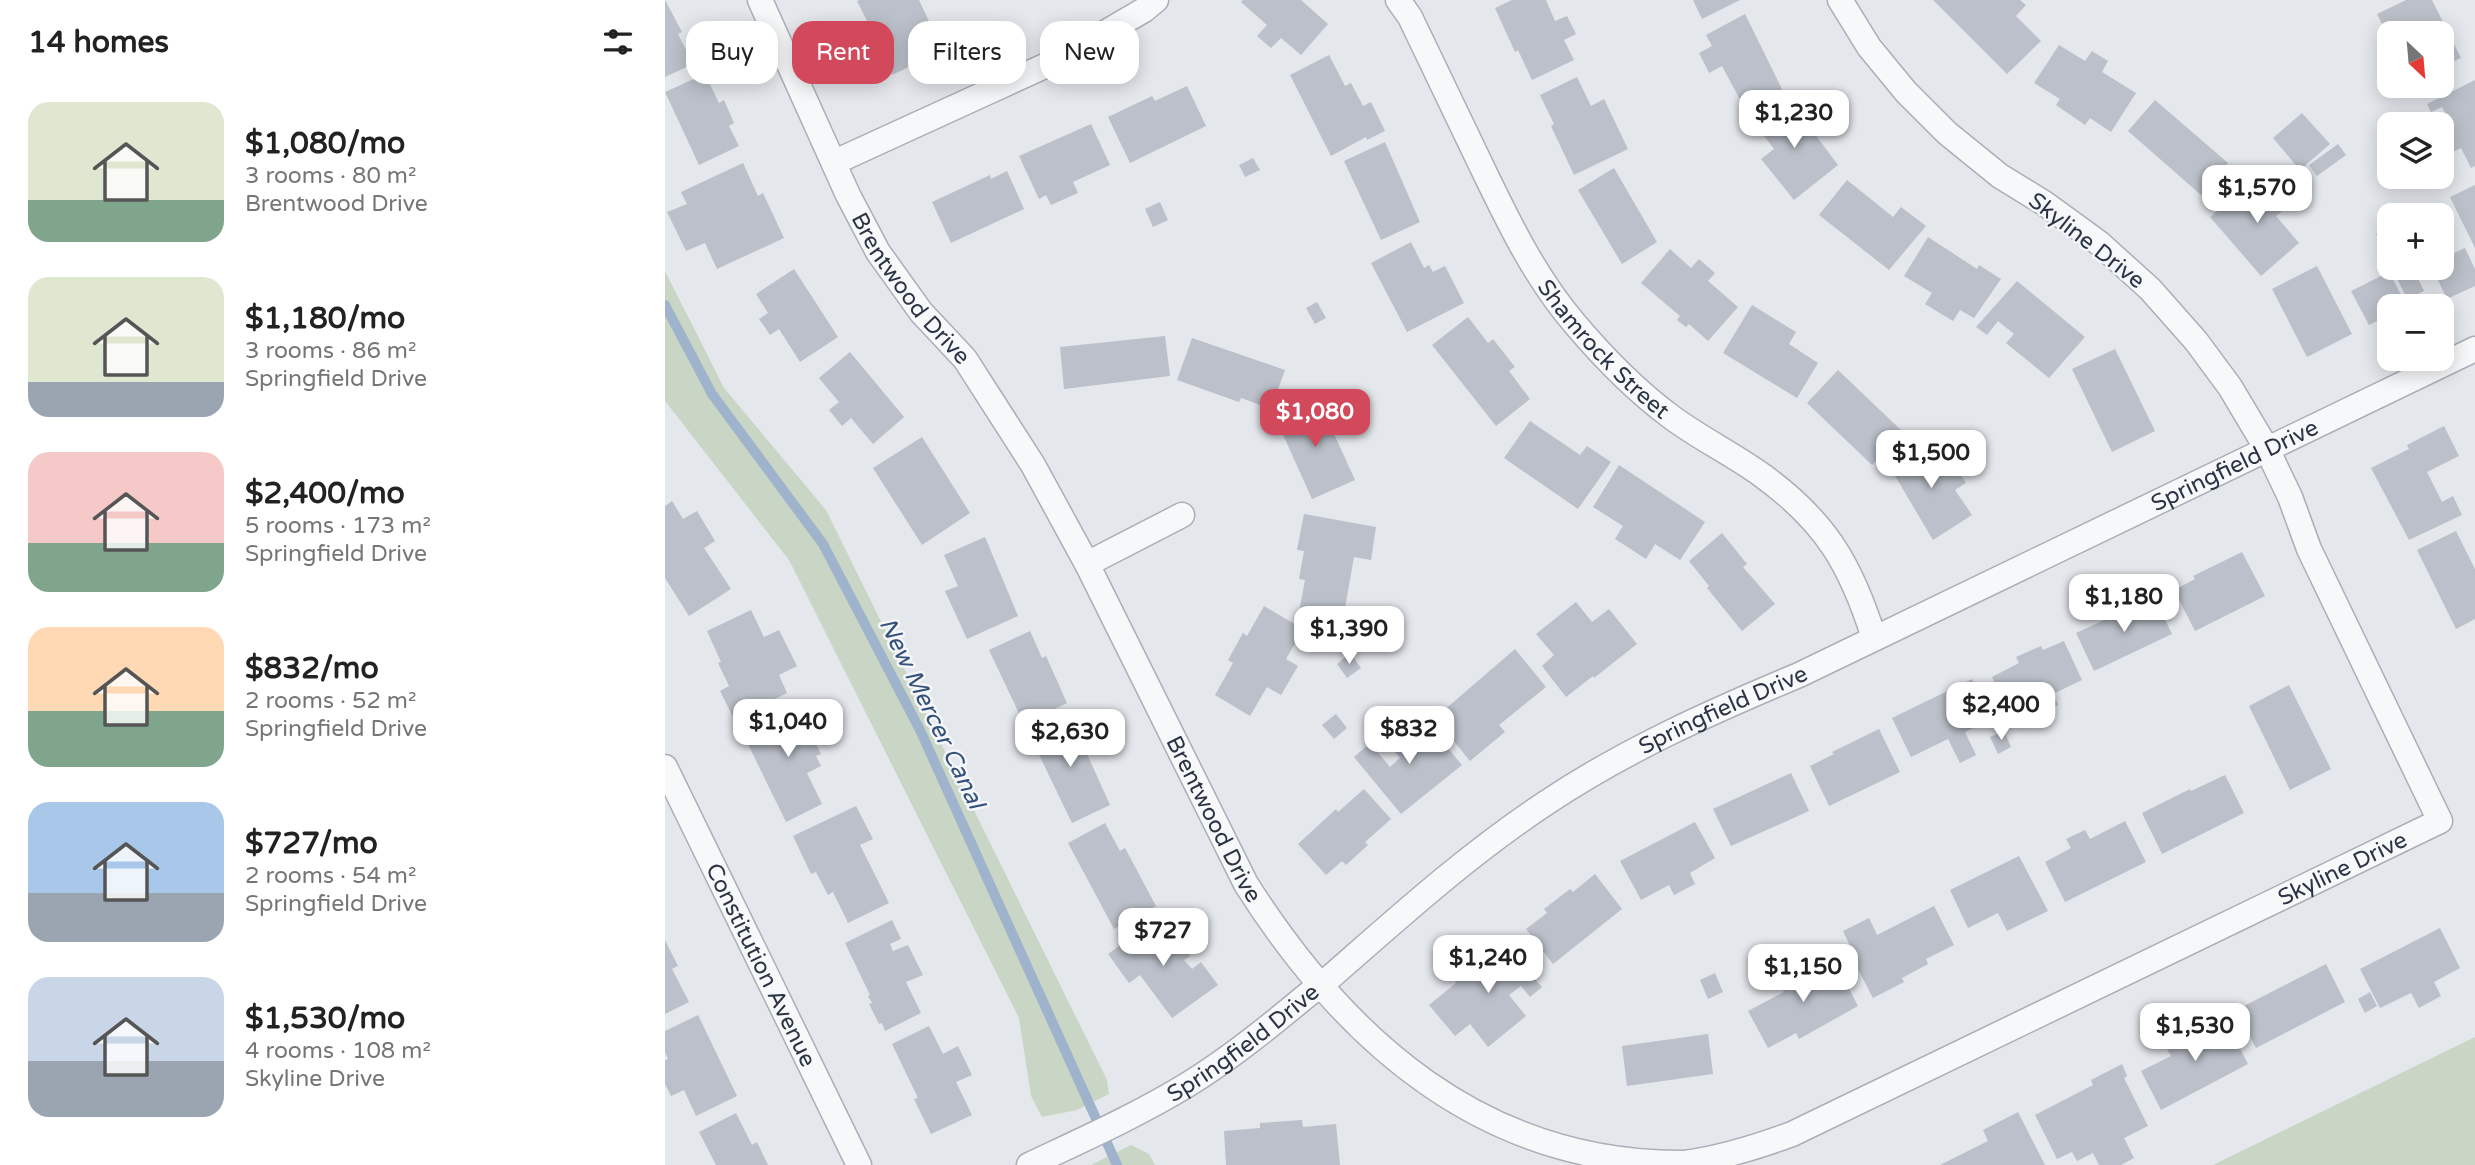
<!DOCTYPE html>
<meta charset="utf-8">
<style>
:root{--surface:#fff;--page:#f6f6f6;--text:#222;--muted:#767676;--accent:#d1495b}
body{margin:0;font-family:"Varela Round",sans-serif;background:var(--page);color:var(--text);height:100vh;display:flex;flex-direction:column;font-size:26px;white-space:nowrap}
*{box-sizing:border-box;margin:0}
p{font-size:23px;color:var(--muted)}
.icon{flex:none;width:38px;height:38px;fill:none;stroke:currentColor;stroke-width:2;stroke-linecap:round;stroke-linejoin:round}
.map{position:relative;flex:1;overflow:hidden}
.panel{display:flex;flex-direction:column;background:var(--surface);width:665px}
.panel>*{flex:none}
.guide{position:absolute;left:21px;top:21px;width:665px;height:63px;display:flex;gap:14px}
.needle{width:46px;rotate:154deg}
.buttons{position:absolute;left:1712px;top:21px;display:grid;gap:14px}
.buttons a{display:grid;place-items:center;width:77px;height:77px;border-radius:14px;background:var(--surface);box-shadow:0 4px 18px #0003;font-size:35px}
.price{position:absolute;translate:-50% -60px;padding:0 16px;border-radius:14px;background:#fff;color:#222;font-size:23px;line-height:46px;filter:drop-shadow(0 2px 4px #0008)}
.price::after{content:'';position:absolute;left:50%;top:42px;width:21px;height:16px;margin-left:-10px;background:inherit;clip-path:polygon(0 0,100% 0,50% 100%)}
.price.current{background:var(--accent);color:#fff}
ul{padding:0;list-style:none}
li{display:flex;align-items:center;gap:21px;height:175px;padding:0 28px}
li span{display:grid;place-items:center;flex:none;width:196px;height:140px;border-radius:21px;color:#555}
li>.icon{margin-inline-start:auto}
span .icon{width:84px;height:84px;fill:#fffc;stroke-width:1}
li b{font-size:30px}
h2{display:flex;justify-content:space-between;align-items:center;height:84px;padding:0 28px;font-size:30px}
.tag{padding:0 24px;border-radius:21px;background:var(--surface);box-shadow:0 4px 18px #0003;font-size:24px;line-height:63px}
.tag.current{background:var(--accent);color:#fff}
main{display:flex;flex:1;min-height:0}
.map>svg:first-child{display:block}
.green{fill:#c9d6c5}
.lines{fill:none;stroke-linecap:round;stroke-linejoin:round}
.stream{stroke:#9fb4cc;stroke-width:10}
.building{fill:#bbc0ca}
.minor-casing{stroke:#a9aeb7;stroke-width:27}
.minor{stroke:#f7f8fa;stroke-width:24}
.labels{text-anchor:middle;stroke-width:5;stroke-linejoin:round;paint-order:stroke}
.street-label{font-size:23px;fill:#2b3445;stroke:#f4f6f9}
.water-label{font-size:24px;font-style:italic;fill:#34527a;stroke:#f4f6f9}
</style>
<main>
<section class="panel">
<h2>14 homes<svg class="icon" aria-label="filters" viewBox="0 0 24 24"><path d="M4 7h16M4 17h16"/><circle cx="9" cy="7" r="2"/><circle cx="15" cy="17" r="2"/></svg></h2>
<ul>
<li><span style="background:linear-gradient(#dfe7d0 70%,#7fa58c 0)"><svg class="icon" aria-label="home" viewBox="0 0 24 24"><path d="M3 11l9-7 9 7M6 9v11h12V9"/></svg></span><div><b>$1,080/mo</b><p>3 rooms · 80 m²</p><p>Brentwood Drive</p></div></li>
<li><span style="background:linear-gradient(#dfe7d0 75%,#9aa5b1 0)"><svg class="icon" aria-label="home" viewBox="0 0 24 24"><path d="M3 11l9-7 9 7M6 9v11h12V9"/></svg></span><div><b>$1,180/mo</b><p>3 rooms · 86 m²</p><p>Springfield Drive</p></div></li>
<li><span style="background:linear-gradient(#f6c9c9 65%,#7fa58c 0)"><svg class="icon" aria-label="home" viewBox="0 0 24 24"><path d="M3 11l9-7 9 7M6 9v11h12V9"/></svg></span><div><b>$2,400/mo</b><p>5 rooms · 173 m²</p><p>Springfield Drive</p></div></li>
<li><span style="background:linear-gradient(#ffd9b3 60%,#7fa58c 0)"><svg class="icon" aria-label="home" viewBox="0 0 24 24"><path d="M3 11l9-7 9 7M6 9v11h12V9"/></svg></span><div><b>$832/mo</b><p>2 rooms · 52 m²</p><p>Springfield Drive</p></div></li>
<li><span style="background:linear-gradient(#a9c7e8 65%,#9aa5b1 0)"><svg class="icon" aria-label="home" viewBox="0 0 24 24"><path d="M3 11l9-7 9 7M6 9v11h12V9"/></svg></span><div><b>$727/mo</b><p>2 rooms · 54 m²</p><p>Springfield Drive</p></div></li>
<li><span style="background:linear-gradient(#c9d6e8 60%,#9aa5b1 0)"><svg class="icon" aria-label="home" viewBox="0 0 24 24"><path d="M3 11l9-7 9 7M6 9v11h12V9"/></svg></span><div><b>$1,530/mo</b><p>4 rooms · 108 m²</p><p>Skyline Drive</p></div></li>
</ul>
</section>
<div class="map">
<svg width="1810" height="1165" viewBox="0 0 1810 1165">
<rect width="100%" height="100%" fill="#e4e7ec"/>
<g class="green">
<polygon points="0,271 59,388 161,510 442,1080 444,1094 412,1110 377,1117 366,1096 354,1018 124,560 0,401"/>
<polygon points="1810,1037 1810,1165 1548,1165"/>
<polygon points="466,1145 484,1154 490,1165 426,1165"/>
</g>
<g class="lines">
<polyline class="stream" points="0,305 47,394 158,544 255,730 452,1165"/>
</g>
<g class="building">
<polygon points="0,0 17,32 13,34 28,64 0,77"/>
<polygon points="195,0 254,0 269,32 258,37 267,56 227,75 214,48 207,52 195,25 202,21 192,1"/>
<polygon points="578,0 636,0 663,24 636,55 616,38 606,48 592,36 602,25 576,2"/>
<polygon points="847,0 881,0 890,21 902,16 911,34 899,40 909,60 867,80 853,50 850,52 830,8"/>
<polygon points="1028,0 1075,0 1037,19"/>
<polygon points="1268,0 1355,0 1361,5 1351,16 1376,41 1342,74"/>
<polygon points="1741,0 1767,0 1796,58 1776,67 1776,33 1724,33 1724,38 1712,14"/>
<polygon points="1080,14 1117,89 1080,109 1057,66 1044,73 1034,53 1047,46 1041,35"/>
<polygon points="1394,45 1420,61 1427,51 1443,61 1437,72 1471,93 1446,132 1425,118 1420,125 1391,105 1395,99 1369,83"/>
<polygon points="664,55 680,86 686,83 698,106 706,102 720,131 702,140 701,137 666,156 625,75"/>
<polygon points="40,74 54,103 59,100 69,123 64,126 74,146 34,165 0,92"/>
<polygon points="912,77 926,106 939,99 963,149 909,175 886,126 889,124 875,95"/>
<polygon points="1810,80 1810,166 1806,168 1796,148 1786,153 1776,133 1776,124 1771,122 1782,117 1777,107 1766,112 1762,104"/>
<polygon points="522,86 541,126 465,163 443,117 487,96 490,101"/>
<polygon points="1122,97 1173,165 1129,200 1096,159 1109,149 1089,123"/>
<polygon points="1490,100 1563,163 1536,195 1463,131"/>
<polygon points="1637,113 1665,144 1635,170 1608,138"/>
<polygon points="426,124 445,165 408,182 413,193 386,205 381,195 374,199 354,156"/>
<polygon points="720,142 755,222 716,240 679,161"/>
<polygon points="1673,144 1681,155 1652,176 1644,165"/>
<polygon points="588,158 595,170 580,177 574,165"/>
<polygon points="78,163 93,196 98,193 119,238 52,269 40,243 21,251 2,212 22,204 16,192"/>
<polygon points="949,168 992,242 957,264 913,190"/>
<polygon points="342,171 359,209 286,243 267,202 325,175 326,179"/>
<polygon points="1603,176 1626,204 1611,216 1634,243 1596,276 1545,217 1584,184 1588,189"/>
<polygon points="1182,180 1228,217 1236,207 1261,226 1224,270 1154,215"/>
<polygon points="1810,185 1810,248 1785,197"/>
<polygon points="495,202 503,220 488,227 480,209"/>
<polygon points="1724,228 1724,261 1711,234"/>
<polygon points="1263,237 1312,269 1314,265 1336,279 1309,318 1295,310 1288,321 1260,304 1267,293 1239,276"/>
<polygon points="746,242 759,268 764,265 768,272 780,266 799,303 742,332 706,263"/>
<polygon points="1800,248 1810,269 1810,286 1782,299 1767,268 1776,268 1776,259"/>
<polygon points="1005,249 1026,268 1034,259 1050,273 1043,281 1073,307 1043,341 1024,324 1021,327 1012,320 1015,316 976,283"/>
<polygon points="1652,266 1687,334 1642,357 1607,289"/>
<polygon points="1727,268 1748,268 1759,291 1742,299"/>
<polygon points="129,269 173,337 135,362 114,329 105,335 94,319 103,313 91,294"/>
<polygon points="1724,272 1742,306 1724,306 1724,315 1704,325 1686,291"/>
<polygon points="1352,281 1420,337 1384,378 1341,343 1349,334 1333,321 1322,335 1311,327"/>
<polygon points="652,302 661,318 650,324 641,308"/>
<polygon points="1087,305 1131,332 1124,344 1153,363 1132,398 1058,353"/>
<polygon points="803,317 823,343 828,339 850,367 844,371 865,399 831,426 767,345"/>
<polygon points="500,336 505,376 399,389 395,347"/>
<polygon points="527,338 620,370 606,409 576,398 574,402 512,380"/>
<polygon points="1450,349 1490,431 1447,452 1407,369"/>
<polygon points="185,352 239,417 208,444 186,418 177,426 164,410 174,402 154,378"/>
<polygon points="1173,370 1238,432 1207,465 1142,403"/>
<polygon points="653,399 690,480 647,499 611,419"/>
<polygon points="865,421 915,455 922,446 946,462 913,509 839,458"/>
<polygon points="1779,426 1794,456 1762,472 1777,502 1788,496 1797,515 1744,540 1706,468 1744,449 1742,445"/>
<polygon points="257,437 305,513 257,545 208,468"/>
<polygon points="1258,442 1275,468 1286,460 1301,483 1290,490 1307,515 1268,540 1223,464"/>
<polygon points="954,465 1040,522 1015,560 990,544 981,559 950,539 958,526 928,507"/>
<polygon points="7,501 18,519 32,511 50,541 39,548 66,589 24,616 0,578 0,506"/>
<polygon points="639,514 711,527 706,560 689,557 678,619 634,612 640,580 634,579 639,551 632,550"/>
<polygon points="1791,531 1810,569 1810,619 1791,629 1752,550"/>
<polygon points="1057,533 1082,564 1078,567 1110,604 1077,631 1042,588 1044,586 1024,561"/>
<polygon points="320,537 353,616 302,639 280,591 293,586 279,555"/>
<polygon points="1577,552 1600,596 1530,631 1509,590 1530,579 1528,576"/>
<polygon points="1489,597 1507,634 1429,671 1411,633"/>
<polygon points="911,602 927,622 944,609 972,644 929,678 928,676 901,697 877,666 889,655 871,634"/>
<polygon points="599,606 638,629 621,659 633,666 616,695 602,687 585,716 550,695 568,663 563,660 578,633 582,636"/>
<polygon points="86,610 99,637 114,630 132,666 114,675 122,693 82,712 83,714 70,721 55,691 64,686 53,663 56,662 42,631"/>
<polygon points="365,631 377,658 381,656 402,703 359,724 324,650"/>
<polygon points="1399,641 1417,680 1388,694 1393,705 1364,718 1360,710 1346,717 1327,677 1354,663 1351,657 1376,646 1378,650"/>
<polygon points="850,649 881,687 834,725 840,732 805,761 770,718"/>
<polygon points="685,653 696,668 682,678 672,664"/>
<polygon points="1307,679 1327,719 1300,732 1311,755 1295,763 1283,739 1246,757 1227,718"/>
<polygon points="1624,685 1666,769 1625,790 1584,706"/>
<polygon points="140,701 156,734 148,738 156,754 151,756 156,766 142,773 157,804 121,822 78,734"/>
<polygon points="404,714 445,805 407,823 364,734"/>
<polygon points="671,714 682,728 669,739 657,725"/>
<polygon points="745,721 760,739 769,732 797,765 736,814 689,757 705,743 725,767 735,758 721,741"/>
<polygon points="1214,729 1235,772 1164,806 1145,766 1169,754 1167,752"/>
<polygon points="1339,731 1346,747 1333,754 1325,737"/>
<polygon points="1126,773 1144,811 1066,846 1048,809"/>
<polygon points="1560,775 1579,813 1497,854 1477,813 1525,789 1526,791"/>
<polygon points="699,789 726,819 700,842 703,845 681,865 677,861 661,875 633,844 671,809 673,812"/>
<polygon points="191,806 208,839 195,845 224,903 183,923 168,892 163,895 151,872 146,874 128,836"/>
<polygon points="1460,821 1481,862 1400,902 1380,862 1406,848 1401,839 1420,830 1425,839"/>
<polygon points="1030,822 1050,858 1025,873 1030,884 1009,895 1004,885 976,900 955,861"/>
<polygon points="440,823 455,851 460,848 491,906 449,929 403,843"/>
<polygon points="1354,856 1383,911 1342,931 1333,913 1303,928 1285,890"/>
<polygon points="930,874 957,909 888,964 861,929 882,913 879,909 905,889 908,892"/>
<polygon points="1269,906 1289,945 1261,959 1263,964 1237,978 1239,982 1208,998 1183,950 1186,948 1178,931 1204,918 1212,935"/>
<polygon points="491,919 507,942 513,938 525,956 519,960 527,969 536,962 553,985 507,1018 475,975 464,983 443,954"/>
<polygon points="227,920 236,939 225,944 228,951 243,945 258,975 241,982 256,1013 220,1031 217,1023 214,1024 204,1004 207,1003 203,996 205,995 180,943"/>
<polygon points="1775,928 1795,968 1769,982 1776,996 1754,1008 1746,993 1715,1008 1695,969"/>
<polygon points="0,940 13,966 7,969 24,1002 0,1014"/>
<polygon points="845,940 872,972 867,976 877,987 865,997 856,986 844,995 861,1016 823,1047 805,1024 790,1036 764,1005 791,983 788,979 811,960 815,965"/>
<polygon points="1142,963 1149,976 1171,964 1193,1006 1134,1039 1131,1033 1103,1048 1083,1011 1119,992 1112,979"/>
<polygon points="1661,964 1680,1002 1591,1048 1571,1010"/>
<polygon points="1050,973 1058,992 1043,999 1035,980"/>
<polygon points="1705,992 1712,1006 1700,1013 1693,999"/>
<polygon points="1557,1014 1583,1064 1496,1110 1476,1071 1506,1056 1502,1050 1529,1036 1525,1030"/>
<polygon points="33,1015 72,1096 31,1116 19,1090 6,1096 0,1084 0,1060 3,1059 0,1052 0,1031"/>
<polygon points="264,1026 278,1054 293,1046 307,1075 291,1082 307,1115 266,1134 249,1099 253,1098 227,1044"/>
<polygon points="1043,1034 1048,1074 962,1086 957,1046"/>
<polygon points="1457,1064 1462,1076 1459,1078 1483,1126 1459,1138 1469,1158 1456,1165 1434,1165 1428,1153 1412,1161 1407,1152 1392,1159 1370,1115 1428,1085 1426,1080"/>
<polygon points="1353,1112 1380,1165 1275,1165 1323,1141 1318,1130"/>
<polygon points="71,1113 87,1145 92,1142 103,1165 51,1165 34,1132"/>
<polygon points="637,1120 638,1127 671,1124 675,1165 561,1165 559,1131 595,1128 595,1123"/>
</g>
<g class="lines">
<defs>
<g id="minor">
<path id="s1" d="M95,0l88,195 30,57 43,60 44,47 68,106 54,99 159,320c99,156 237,281 439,279 37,-5 72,-16 107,-29l648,-313 -131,-272 -19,-52 -23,-48 -37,-62 -34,-46 -46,-52 -51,-46 -55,-40 -44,-27 -53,-43 -41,-41 -37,-45 -29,-47"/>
<path id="s2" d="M733,0l12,17c23,49 47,98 71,148 27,56 53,111 94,159 28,33 60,66 95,92 29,22 63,38 93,60 63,46 88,89 111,162"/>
<polyline points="170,162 395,59 479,10 491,0"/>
<polyline points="422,564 517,515"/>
<path id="s3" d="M0,767l194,398"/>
<path id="s4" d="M364,1165c53,-25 107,-49 158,-80 44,-27 84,-60 124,-93l9,-4 6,-7c71,-62 141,-126 220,-178 79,-53 165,-91 253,-128l676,-326"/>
</g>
</defs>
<use href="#minor" class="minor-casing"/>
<use href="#minor" class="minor"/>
</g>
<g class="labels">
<g class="street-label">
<text transform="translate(1422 240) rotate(38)" y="8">Skyline Drive</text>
<text dy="8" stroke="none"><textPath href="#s1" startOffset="327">Brentwood Drive</textPath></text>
<text dy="8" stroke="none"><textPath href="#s2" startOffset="408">Shamrock Street</textPath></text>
<text dy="8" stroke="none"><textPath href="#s4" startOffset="1402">Springfield Drive</textPath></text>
<text dy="8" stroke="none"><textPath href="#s4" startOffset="835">Springfield Drive</textPath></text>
<text dy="8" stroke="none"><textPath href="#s1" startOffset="940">Brentwood Drive</textPath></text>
<text dy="8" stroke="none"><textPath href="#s1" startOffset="2280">Skyline Drive</textPath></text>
<text dy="8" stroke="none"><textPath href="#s3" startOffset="220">Constitution Avenue</textPath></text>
<text dy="8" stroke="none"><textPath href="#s4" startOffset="247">Springfield Drive</textPath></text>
</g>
<g class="water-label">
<text transform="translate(267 713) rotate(64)" y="8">New Mercer Canal</text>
</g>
</g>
</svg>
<div class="buttons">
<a><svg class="needle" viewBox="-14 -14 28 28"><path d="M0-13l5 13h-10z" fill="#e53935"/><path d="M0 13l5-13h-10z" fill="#767676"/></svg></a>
<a><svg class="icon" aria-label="layers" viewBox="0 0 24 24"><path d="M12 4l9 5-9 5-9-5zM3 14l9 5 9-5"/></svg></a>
<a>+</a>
<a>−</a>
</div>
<b class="price" style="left:1129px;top:150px">$1,230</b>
<b class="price" style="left:1592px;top:225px">$1,570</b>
<b class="price current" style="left:650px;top:449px">$1,080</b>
<b class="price" style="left:1266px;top:490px">$1,500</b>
<b class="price" style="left:1459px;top:634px">$1,180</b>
<b class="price" style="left:684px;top:666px">$1,390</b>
<b class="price" style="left:1336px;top:742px">$2,400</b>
<b class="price" style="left:123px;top:759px">$1,040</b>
<b class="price" style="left:744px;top:766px">$832</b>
<b class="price" style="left:405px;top:769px">$2,630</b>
<b class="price" style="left:498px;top:968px">$727</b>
<b class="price" style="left:823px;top:995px">$1,240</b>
<b class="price" style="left:1138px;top:1004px">$1,150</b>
<b class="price" style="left:1530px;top:1063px">$1,530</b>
<div class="guide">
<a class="tag">Buy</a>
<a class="tag current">Rent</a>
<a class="tag">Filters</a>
<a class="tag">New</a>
</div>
</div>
</main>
